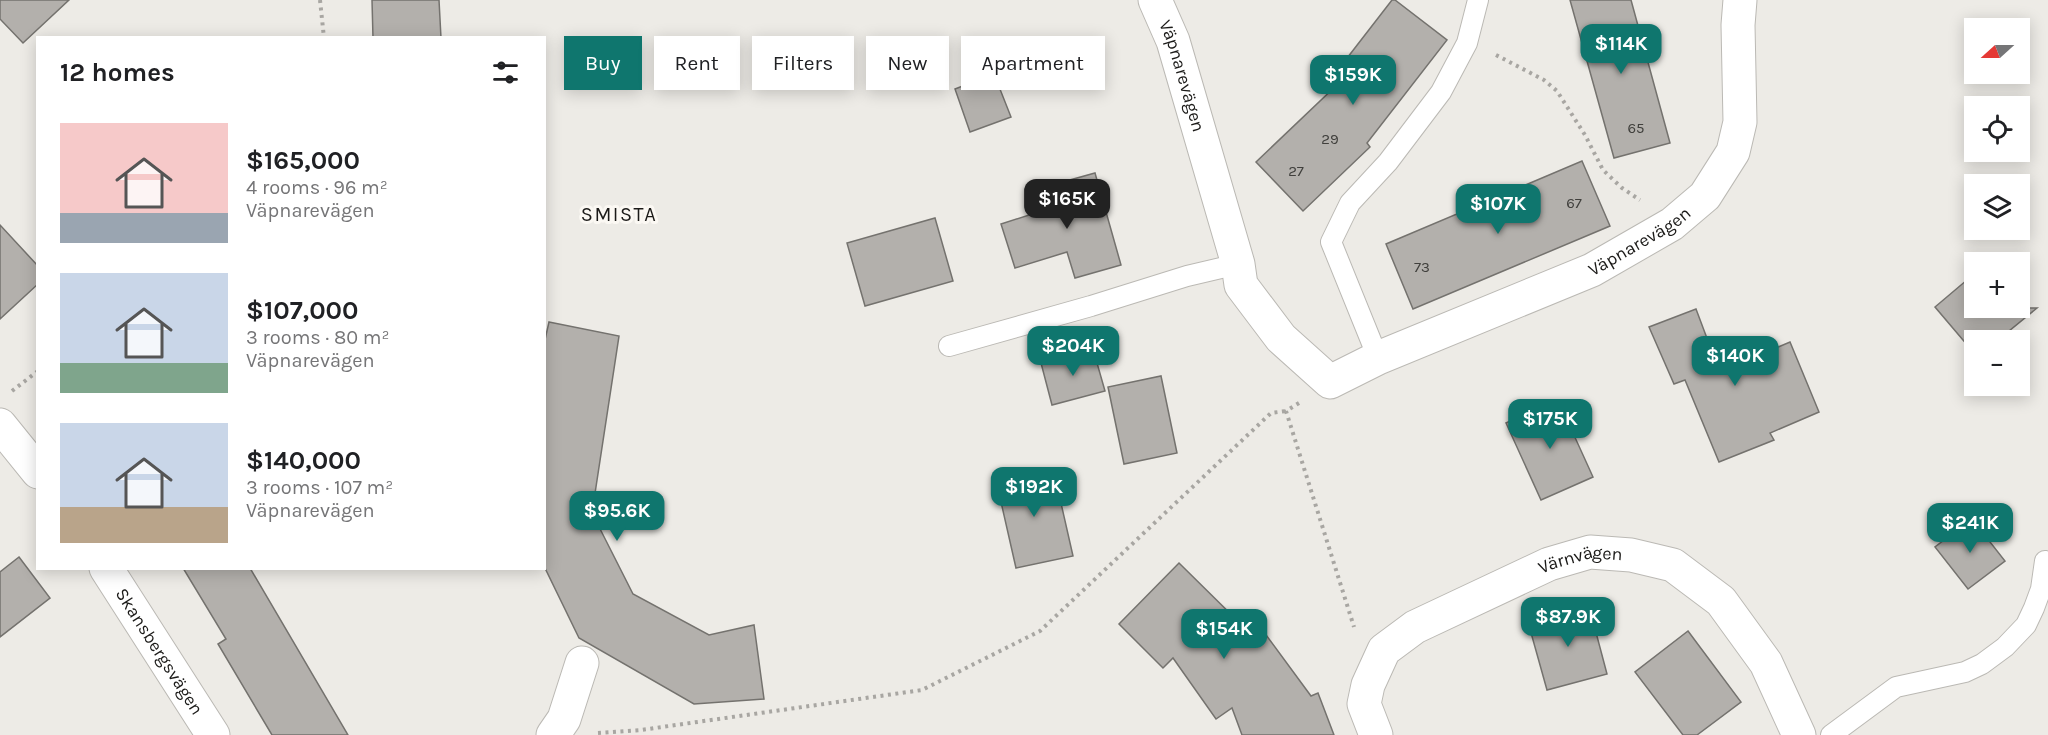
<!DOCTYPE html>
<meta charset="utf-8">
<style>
:root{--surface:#fff;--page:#f6f6f6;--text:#202124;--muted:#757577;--accent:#0f766e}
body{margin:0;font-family:Karla,sans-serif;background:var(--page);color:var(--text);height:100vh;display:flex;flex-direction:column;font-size:22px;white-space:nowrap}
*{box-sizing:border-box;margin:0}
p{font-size:20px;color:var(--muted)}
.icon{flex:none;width:33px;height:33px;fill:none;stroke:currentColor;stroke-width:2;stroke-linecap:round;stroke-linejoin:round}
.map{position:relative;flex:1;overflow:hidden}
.drawer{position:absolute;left:36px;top:36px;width:510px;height:534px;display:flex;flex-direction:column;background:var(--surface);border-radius:0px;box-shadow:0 3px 15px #0003}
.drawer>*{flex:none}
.guide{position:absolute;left:564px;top:36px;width:570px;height:54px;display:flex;gap:12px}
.needle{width:39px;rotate:249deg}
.buttons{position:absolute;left:1964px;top:18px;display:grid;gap:12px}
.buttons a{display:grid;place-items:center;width:66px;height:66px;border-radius:0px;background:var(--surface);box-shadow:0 3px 15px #0003;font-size:30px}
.price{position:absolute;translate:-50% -51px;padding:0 14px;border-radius:12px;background:var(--accent);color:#fff;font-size:20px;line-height:39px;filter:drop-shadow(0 2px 3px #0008)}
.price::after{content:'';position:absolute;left:50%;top:36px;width:18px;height:14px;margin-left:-9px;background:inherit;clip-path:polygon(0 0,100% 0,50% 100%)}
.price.current{background:#222;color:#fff}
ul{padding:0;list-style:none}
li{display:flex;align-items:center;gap:18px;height:150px;padding:0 24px}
li span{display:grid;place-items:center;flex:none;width:168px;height:120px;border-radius:0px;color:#555}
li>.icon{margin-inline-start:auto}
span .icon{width:72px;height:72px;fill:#fffc;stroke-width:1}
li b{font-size:26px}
h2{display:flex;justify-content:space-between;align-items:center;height:72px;padding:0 24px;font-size:26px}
.pill{padding:0 21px;border-radius:0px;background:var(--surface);box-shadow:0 3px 15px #0003;font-size:21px;line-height:54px}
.pill.current{background:var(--accent);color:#fff}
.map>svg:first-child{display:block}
.building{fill:#b3b0ac;stroke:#74726e;stroke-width:1.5}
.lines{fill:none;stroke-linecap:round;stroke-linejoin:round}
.service-casing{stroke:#bbb9b4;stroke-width:22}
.minor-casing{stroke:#bbb9b4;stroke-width:35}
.path{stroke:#a8a6a2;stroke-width:4;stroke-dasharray:3 4.5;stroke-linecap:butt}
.service{stroke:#fff;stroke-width:20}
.minor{stroke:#fff;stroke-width:33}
.labels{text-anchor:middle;stroke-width:6;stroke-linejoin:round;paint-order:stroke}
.number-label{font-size:15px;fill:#41403d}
.street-label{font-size:18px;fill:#1b1a18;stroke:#fbf8f3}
.neighbourhood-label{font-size:20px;letter-spacing:1.5px;fill:#1b1a18;stroke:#fbf8f3}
</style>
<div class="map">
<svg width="2048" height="735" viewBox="0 0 2048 735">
<rect width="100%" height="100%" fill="#edebe6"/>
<g class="building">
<polygon points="0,0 69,0 23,43 0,19"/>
<polygon points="372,0 439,0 441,38 373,38"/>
<polygon points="1392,0 1395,0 1447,40 1367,143 1370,147 1303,211 1256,162 1341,81 1334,75"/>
<polygon points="1570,0 1631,0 1670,143 1614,158"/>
<polygon points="994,74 1011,117 970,132 955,89"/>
<polygon points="1582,161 1610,226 1413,309 1386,244"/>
<polygon points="1095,173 1121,265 1075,278 1067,252 1015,268 1001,224 1054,207 1048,186"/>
<polygon points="935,218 953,281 865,306 847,243"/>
<polygon points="0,225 38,266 38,284 0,319"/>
<polygon points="1974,274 1974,308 2037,308 1998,340 1974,340 1974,353 1935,307"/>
<polygon points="1696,309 1717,365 1739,356 1741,363 1790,342 1819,412 1770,433 1774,440 1719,462 1685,380 1674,384 1649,327"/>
<polygon points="549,322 619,336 592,513 633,594 709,635 754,625 764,699 694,704 579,638 544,566 544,344"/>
<polygon points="1093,349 1105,391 1052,405 1041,363"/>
<polygon points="1161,376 1177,453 1124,464 1108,387"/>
<polygon points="1558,400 1593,477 1541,500 1506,423"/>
<polygon points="1053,468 1073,556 1016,568 996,480"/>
<polygon points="1972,519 2005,561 1968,589 1935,547"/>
<polygon points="19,557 50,598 0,637 0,572"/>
<polygon points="1179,563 1248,631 1258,624 1311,696 1318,693 1334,735 1242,735 1232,708 1216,719 1173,658 1163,668 1119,624"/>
<polygon points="183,568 250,568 348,735 272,735 218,644 226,639"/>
<polygon points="1589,606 1607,674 1547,690 1528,622"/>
<polygon points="1688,631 1741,702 1697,735 1683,735 1635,672"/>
</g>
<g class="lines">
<defs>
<g id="service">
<polyline points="949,346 1091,306 1187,276 1238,264"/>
<polyline points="1378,358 1331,242 1350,203 1388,162 1441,92 1467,43 1478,0"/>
<polyline points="1831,735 1896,687 1965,672 1982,664 2005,647 2026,625 2034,608 2041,589 2045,561"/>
</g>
<g id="minor">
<path id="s1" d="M1155,0l18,41 65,223 3,21 40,53 49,44 48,-24 214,-88 80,-46 33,-28 28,-44 7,-30 -2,-97 2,-25"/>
<polyline points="0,425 38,472"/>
<path id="s2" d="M106,568l107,167"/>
<polyline points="553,735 564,719 582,663"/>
<path id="s3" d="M1376,735l-12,-31 4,-19 16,-35 31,-23 134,-63 41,-12 41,3 42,10 48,36 45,62 33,72"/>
</g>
</defs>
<use href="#service" class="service-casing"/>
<use href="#minor" class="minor-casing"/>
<g class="path">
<polyline points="320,0 324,38"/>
<polyline points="1496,55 1544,80 1557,91 1585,135 1603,170 1622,188 1640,200"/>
<polyline points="12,391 38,371"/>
<polyline points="1299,403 1286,411 1354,627"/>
<polyline points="598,733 641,730 922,690 1040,631 1271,413 1286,411"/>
</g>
<use href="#service" class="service"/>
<use href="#minor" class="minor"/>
</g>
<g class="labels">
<g class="number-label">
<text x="1636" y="133">65</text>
<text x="1330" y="144">29</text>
<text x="1296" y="176">27</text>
<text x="1574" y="208">67</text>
<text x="1422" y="272">73</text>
</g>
<g class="street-label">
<text dy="6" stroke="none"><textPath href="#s1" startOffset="81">Väpnarevägen</textPath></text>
<text dy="6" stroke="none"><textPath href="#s1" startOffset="771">Väpnarevägen</textPath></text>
<text dy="6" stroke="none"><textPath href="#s3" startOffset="310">Värnvägen</textPath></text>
<text dy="6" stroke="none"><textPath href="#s2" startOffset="99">Skansbergsvägen</textPath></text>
</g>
<g class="neighbourhood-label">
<text x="619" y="221">SMISTA</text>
</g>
</g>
</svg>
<div class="buttons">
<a><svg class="needle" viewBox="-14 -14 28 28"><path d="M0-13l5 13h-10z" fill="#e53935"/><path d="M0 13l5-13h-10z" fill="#757577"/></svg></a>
<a><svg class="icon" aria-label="locate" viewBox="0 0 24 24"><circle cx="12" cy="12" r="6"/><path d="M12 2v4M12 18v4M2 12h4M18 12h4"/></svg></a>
<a><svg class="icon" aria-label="layers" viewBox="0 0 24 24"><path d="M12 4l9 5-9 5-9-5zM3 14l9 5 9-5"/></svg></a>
<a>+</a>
<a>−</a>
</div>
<b class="price" style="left:1621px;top:75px">$114K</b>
<b class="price" style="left:1353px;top:106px">$159K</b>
<b class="price current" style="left:1067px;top:230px">$165K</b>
<b class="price" style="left:1498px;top:235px">$107K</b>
<b class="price" style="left:1073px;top:377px">$204K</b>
<b class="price" style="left:1735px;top:387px">$140K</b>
<b class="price" style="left:1550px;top:450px">$175K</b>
<b class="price" style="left:1034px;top:518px">$192K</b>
<b class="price" style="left:617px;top:542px">$95.6K</b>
<b class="price" style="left:1970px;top:554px">$241K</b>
<b class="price" style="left:1568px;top:648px">$87.9K</b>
<b class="price" style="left:1224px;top:660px">$154K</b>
<div class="guide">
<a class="pill current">Buy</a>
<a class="pill">Rent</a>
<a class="pill">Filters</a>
<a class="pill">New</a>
<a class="pill">Apartment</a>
</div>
<section class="drawer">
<h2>12 homes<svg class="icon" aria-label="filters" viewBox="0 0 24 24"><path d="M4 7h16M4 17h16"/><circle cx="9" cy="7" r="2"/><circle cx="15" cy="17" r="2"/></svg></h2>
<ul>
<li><span style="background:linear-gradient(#f6c9c9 75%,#9aa5b1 0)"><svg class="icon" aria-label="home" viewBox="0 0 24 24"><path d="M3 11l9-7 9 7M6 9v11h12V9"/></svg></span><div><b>$165,000</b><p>4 rooms · 96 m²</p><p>Väpnarevägen</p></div></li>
<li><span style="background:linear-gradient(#c9d6e8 75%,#7fa58c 0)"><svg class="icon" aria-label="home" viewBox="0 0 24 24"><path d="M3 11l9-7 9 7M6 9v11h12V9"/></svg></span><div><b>$107,000</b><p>3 rooms · 80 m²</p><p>Väpnarevägen</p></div></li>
<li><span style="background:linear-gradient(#c9d6e8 70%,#b9a48a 0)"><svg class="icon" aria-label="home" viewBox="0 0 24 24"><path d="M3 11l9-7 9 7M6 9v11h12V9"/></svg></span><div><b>$140,000</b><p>3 rooms · 107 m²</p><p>Väpnarevägen</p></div></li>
</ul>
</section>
</div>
